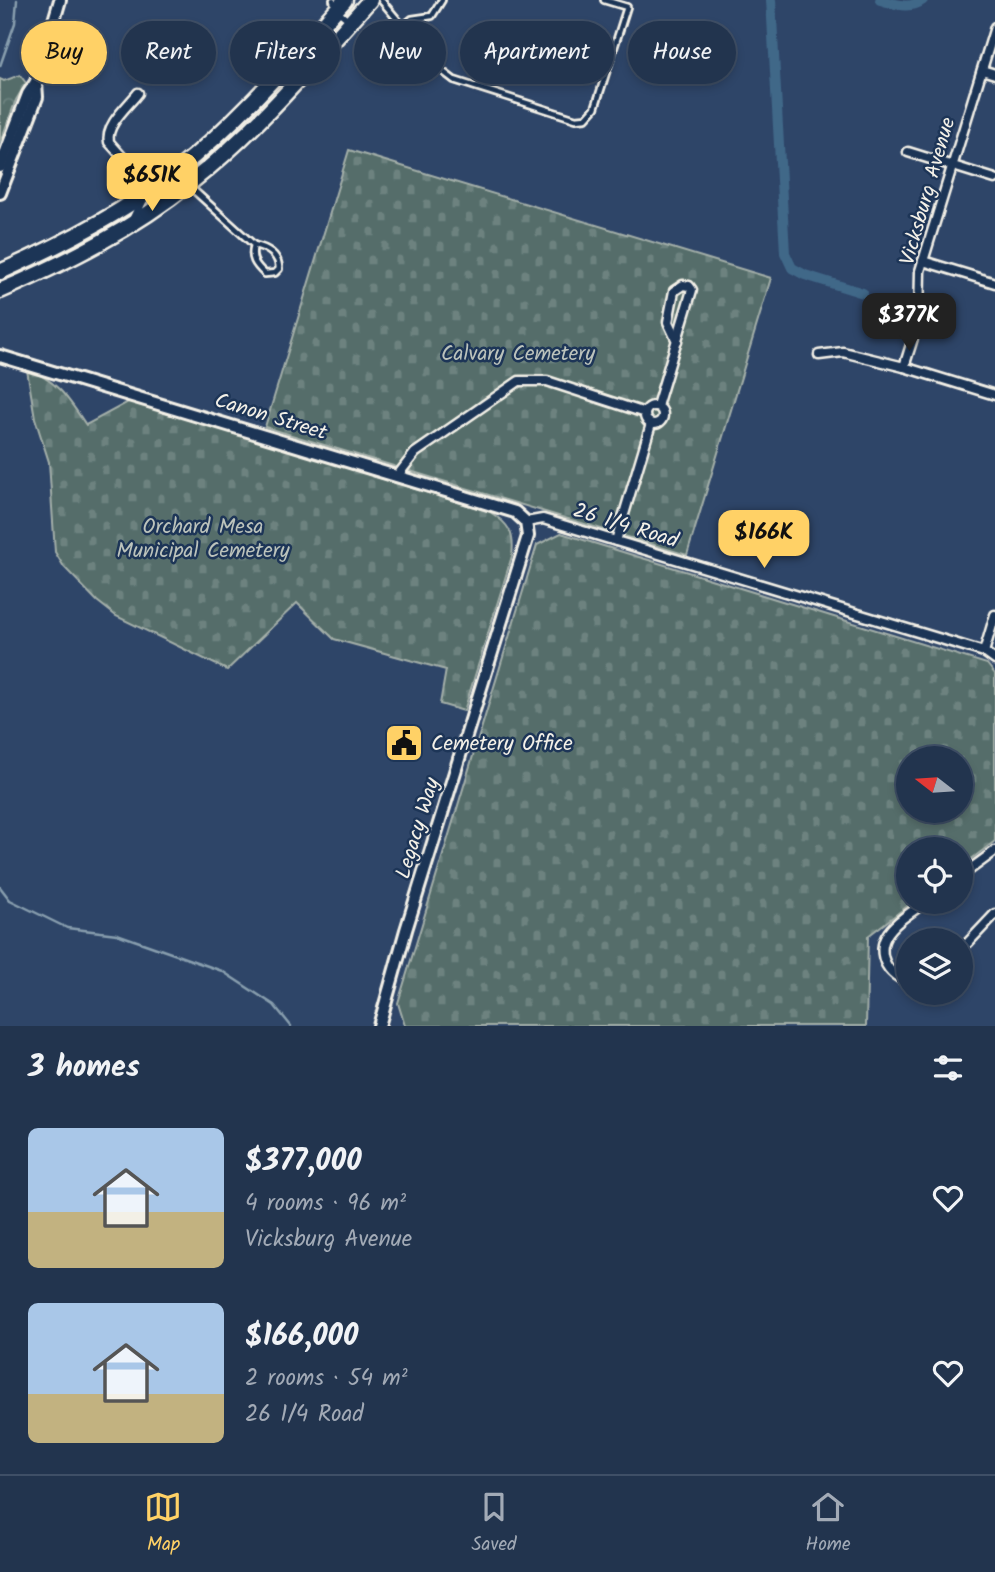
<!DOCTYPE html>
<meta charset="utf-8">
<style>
:root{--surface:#22344e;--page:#2a3c55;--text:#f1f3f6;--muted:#a2aab6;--line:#3f4f66;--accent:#ffd166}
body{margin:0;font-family:Kalam,sans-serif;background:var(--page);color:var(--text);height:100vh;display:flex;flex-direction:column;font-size:26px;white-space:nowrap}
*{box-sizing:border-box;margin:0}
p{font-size:23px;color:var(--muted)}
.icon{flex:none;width:38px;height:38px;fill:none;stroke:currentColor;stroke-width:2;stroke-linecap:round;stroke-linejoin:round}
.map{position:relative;height:1026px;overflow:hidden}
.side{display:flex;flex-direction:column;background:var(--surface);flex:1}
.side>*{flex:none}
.top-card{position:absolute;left:21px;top:21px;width:954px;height:63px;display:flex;gap:14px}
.needle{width:46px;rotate:287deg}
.controls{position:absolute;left:896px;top:746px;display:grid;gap:14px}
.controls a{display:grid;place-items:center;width:77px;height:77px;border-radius:50%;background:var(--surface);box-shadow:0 4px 10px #0003,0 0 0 2px var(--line);font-size:35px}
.price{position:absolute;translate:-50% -60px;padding:0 16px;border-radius:14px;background:var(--accent);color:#111;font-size:23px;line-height:46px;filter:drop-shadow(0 2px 4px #0008)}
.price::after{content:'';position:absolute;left:50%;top:42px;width:21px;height:16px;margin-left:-10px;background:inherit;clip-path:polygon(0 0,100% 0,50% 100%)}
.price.current{background:#222;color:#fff}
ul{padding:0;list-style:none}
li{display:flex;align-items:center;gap:21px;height:175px;padding:0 28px}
li span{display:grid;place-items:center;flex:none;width:196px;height:140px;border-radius:10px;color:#555}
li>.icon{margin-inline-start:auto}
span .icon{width:84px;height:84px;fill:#fffc;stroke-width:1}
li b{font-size:30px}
h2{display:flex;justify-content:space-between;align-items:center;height:84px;padding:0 28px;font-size:30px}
.tag{padding:0 24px;border-radius:32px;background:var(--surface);box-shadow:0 4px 10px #0003,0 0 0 2px var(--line);font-size:24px;line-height:63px}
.tag.current{background:var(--accent);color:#111}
.tab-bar{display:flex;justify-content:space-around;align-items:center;height:98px;border-top:2px solid var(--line);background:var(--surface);font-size:19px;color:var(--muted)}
.tab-bar a{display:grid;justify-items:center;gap:4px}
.tab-bar .current{color:var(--accent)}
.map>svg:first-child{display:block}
.forest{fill:url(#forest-crowns);stroke:#a4afa9;stroke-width:2}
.cemetery{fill:url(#cemetery-stones);stroke:#a4afa9;stroke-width:2;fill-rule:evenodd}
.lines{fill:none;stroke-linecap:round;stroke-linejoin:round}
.stream{stroke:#889eae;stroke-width:2.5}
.canal{stroke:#406788;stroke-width:10}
.lane-casing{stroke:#f4f1e8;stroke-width:10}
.street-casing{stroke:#f4f1e8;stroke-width:13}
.secondary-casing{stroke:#f4f1e8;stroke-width:16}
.highway-casing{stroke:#f4f1e8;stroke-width:19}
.lane{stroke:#1d3557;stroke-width:4.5}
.street{stroke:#1d3557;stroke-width:8}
.secondary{stroke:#1d3557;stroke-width:10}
.highway{stroke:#1d3557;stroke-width:14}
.labels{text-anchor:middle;stroke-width:5;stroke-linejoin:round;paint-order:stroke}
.street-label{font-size:21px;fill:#f4f1e8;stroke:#1d3557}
.park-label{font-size:21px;fill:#bcc3bc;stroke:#1d3557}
.poi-label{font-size:21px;fill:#f4f1e8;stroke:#1d3557;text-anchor:start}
</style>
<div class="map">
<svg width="995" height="1026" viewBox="0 0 995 1026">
<defs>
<pattern id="forest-crowns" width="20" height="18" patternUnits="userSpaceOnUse" patternTransform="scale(1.75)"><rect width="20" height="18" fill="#546d6a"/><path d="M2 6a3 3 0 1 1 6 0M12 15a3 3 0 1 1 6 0" fill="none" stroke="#6d827f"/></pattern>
<pattern id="cemetery-stones" width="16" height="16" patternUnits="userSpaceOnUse" patternTransform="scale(1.75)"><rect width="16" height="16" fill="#546d6a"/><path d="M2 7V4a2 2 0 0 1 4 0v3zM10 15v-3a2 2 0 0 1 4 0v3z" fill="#6d827f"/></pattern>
</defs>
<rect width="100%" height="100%" fill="#2e4568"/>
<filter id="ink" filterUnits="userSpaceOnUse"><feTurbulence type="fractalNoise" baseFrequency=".0143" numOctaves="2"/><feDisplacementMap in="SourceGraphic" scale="14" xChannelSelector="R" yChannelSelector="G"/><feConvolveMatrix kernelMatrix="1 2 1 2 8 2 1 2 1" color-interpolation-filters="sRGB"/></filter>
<g filter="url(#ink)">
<polygon class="forest" points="20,75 26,83 16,100 0,143 0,79 4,81"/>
<g class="cemetery">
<polygon points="349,150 771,278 687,555 265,427"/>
<path d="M27,370c29,8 43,31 59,55l44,-24 360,111c19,12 25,21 22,44l-48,155 -24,-7 6,-34 -112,-31 -37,-36 -70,67 -111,-54 -19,-15 -33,-34 -9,-15 -6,-90 -14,-44z"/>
<path d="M561,533l426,131 8,10v167l-34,26v-18h-53v52h6l-46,35 -2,90h-461l-7,-23 139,-458zM908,758h53v52h-53z"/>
</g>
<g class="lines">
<g class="stream">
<polyline points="0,66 15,23 17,0"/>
<polyline points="0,887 10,900 67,928 117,934 222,971 274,1005 291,1026"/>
</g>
<g class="canal">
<polyline points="771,0 785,253 792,268 805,275 863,293"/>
<path d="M880,0c15,4 30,10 43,0"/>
</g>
<defs>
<g id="lane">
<polyline points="333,0 336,10 347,19"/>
<polyline points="381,0 437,67 454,80 576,119 586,118 595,108 627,7 604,0"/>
<polyline points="403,26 412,19 432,16 442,0"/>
<path d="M189,186l65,59c13,3 25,9 25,24l-4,4 -10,1c-10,-9 -15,-16 -11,-29"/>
</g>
<g id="street">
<polyline points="982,70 995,74"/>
<polyline points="908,152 995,179"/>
<path d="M133,220l14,-29 -6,-13 -32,-36c-4,-17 19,-36 29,-49"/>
<polyline points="923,261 995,283"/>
<polyline points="819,355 843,352 904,367 995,395"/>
<polyline points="904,367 919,319 920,271 995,27"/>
<circle cx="654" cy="415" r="9"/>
<polyline points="657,406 692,290 689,286 683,285 674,291 668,322 677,341"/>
<polyline points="398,475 415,453 519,381 547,381 645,413"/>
<polyline points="526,522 543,519 984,652 995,660"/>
<polyline points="616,541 651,424"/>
<polyline points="984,652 995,615"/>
<polyline points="961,876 995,851"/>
<polyline points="961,950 995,914"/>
<path d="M908,982c-26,-10 -35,-36 -13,-57 9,-9 21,-16 32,-24"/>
</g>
<g id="secondary">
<polyline points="0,167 28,94 36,82 60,0"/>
<polyline points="0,193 37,97 36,82"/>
<polyline points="0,356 515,512 526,522 528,536 406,930 379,1026"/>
</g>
<g id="highway">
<path d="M0,272c61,-27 124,-59 176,-101 63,-50 115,-111 169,-171"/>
<path d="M0,291c67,-29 133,-62 190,-108 68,-53 123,-120 180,-183"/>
</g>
</defs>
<use href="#lane" class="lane-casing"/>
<use href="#street" class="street-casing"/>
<use href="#secondary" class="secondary-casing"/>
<use href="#highway" class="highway-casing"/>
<use href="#lane" class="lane"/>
<use href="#street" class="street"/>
<use href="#secondary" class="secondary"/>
<use href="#highway" class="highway"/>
</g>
</g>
<defs>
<symbol id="civic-square" viewBox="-11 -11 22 22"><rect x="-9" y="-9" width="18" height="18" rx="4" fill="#ffd166" stroke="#1d3557"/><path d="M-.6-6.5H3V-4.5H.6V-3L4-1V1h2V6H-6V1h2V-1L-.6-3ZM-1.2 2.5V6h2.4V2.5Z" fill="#111"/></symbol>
</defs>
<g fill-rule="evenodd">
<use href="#civic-square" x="382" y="721" width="44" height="44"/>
</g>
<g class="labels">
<g class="street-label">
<text transform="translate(927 191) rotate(-74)" y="7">Vicksburg Avenue</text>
<text transform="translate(271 416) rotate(17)" y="7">Canon Street</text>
<text transform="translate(626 525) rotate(17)" y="7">26 1/4 Road</text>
<text transform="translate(417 828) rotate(-73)" y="7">Legacy Way</text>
</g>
<g class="park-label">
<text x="518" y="360">Calvary Cemetery</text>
<text x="203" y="533">Orchard Mesa<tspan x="203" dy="24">Municipal Cemetery</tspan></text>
</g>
<g class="poi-label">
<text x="431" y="750">Cemetery Office</text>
</g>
</g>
</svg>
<div class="controls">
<a><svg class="needle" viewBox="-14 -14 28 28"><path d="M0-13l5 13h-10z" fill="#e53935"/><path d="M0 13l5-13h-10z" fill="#a2aab6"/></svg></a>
<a><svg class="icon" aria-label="locate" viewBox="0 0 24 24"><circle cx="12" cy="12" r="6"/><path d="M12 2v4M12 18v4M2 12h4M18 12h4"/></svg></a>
<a><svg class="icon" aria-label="layers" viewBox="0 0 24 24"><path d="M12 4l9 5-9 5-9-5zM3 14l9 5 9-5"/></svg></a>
</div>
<b class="price" style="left:152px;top:213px">$651K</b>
<b class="price current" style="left:909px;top:353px">$377K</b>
<b class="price" style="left:764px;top:570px">$166K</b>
<div class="top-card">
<a class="tag current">Buy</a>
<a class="tag">Rent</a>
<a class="tag">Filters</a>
<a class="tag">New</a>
<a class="tag">Apartment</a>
<a class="tag">House</a>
</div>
</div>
<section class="side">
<h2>3 homes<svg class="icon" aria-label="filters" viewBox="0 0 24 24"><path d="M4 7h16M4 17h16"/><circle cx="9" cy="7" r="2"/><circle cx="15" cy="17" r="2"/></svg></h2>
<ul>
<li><span style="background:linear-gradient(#a9c7e8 60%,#c2b280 0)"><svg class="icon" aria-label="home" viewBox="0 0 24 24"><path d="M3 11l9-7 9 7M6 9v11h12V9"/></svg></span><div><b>$377,000</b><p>4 rooms · 96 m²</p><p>Vicksburg Avenue</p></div><svg class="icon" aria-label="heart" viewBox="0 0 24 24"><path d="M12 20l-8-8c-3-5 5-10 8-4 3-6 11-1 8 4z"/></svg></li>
<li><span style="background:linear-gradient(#a9c7e8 65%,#c2b280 0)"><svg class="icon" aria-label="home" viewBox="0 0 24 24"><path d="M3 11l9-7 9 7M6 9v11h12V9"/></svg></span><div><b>$166,000</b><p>2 rooms · 54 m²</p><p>26 1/4 Road</p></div><svg class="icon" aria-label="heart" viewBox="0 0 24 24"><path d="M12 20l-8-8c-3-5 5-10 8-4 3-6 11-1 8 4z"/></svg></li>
</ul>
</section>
<nav class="tab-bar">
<a class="current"><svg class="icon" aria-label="map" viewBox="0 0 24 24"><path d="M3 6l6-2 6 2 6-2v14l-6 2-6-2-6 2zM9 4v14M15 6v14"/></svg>Map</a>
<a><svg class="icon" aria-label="saved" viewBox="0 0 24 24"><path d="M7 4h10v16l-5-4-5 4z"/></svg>Saved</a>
<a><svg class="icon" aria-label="home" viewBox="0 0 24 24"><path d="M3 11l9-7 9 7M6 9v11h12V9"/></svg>Home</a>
</nav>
